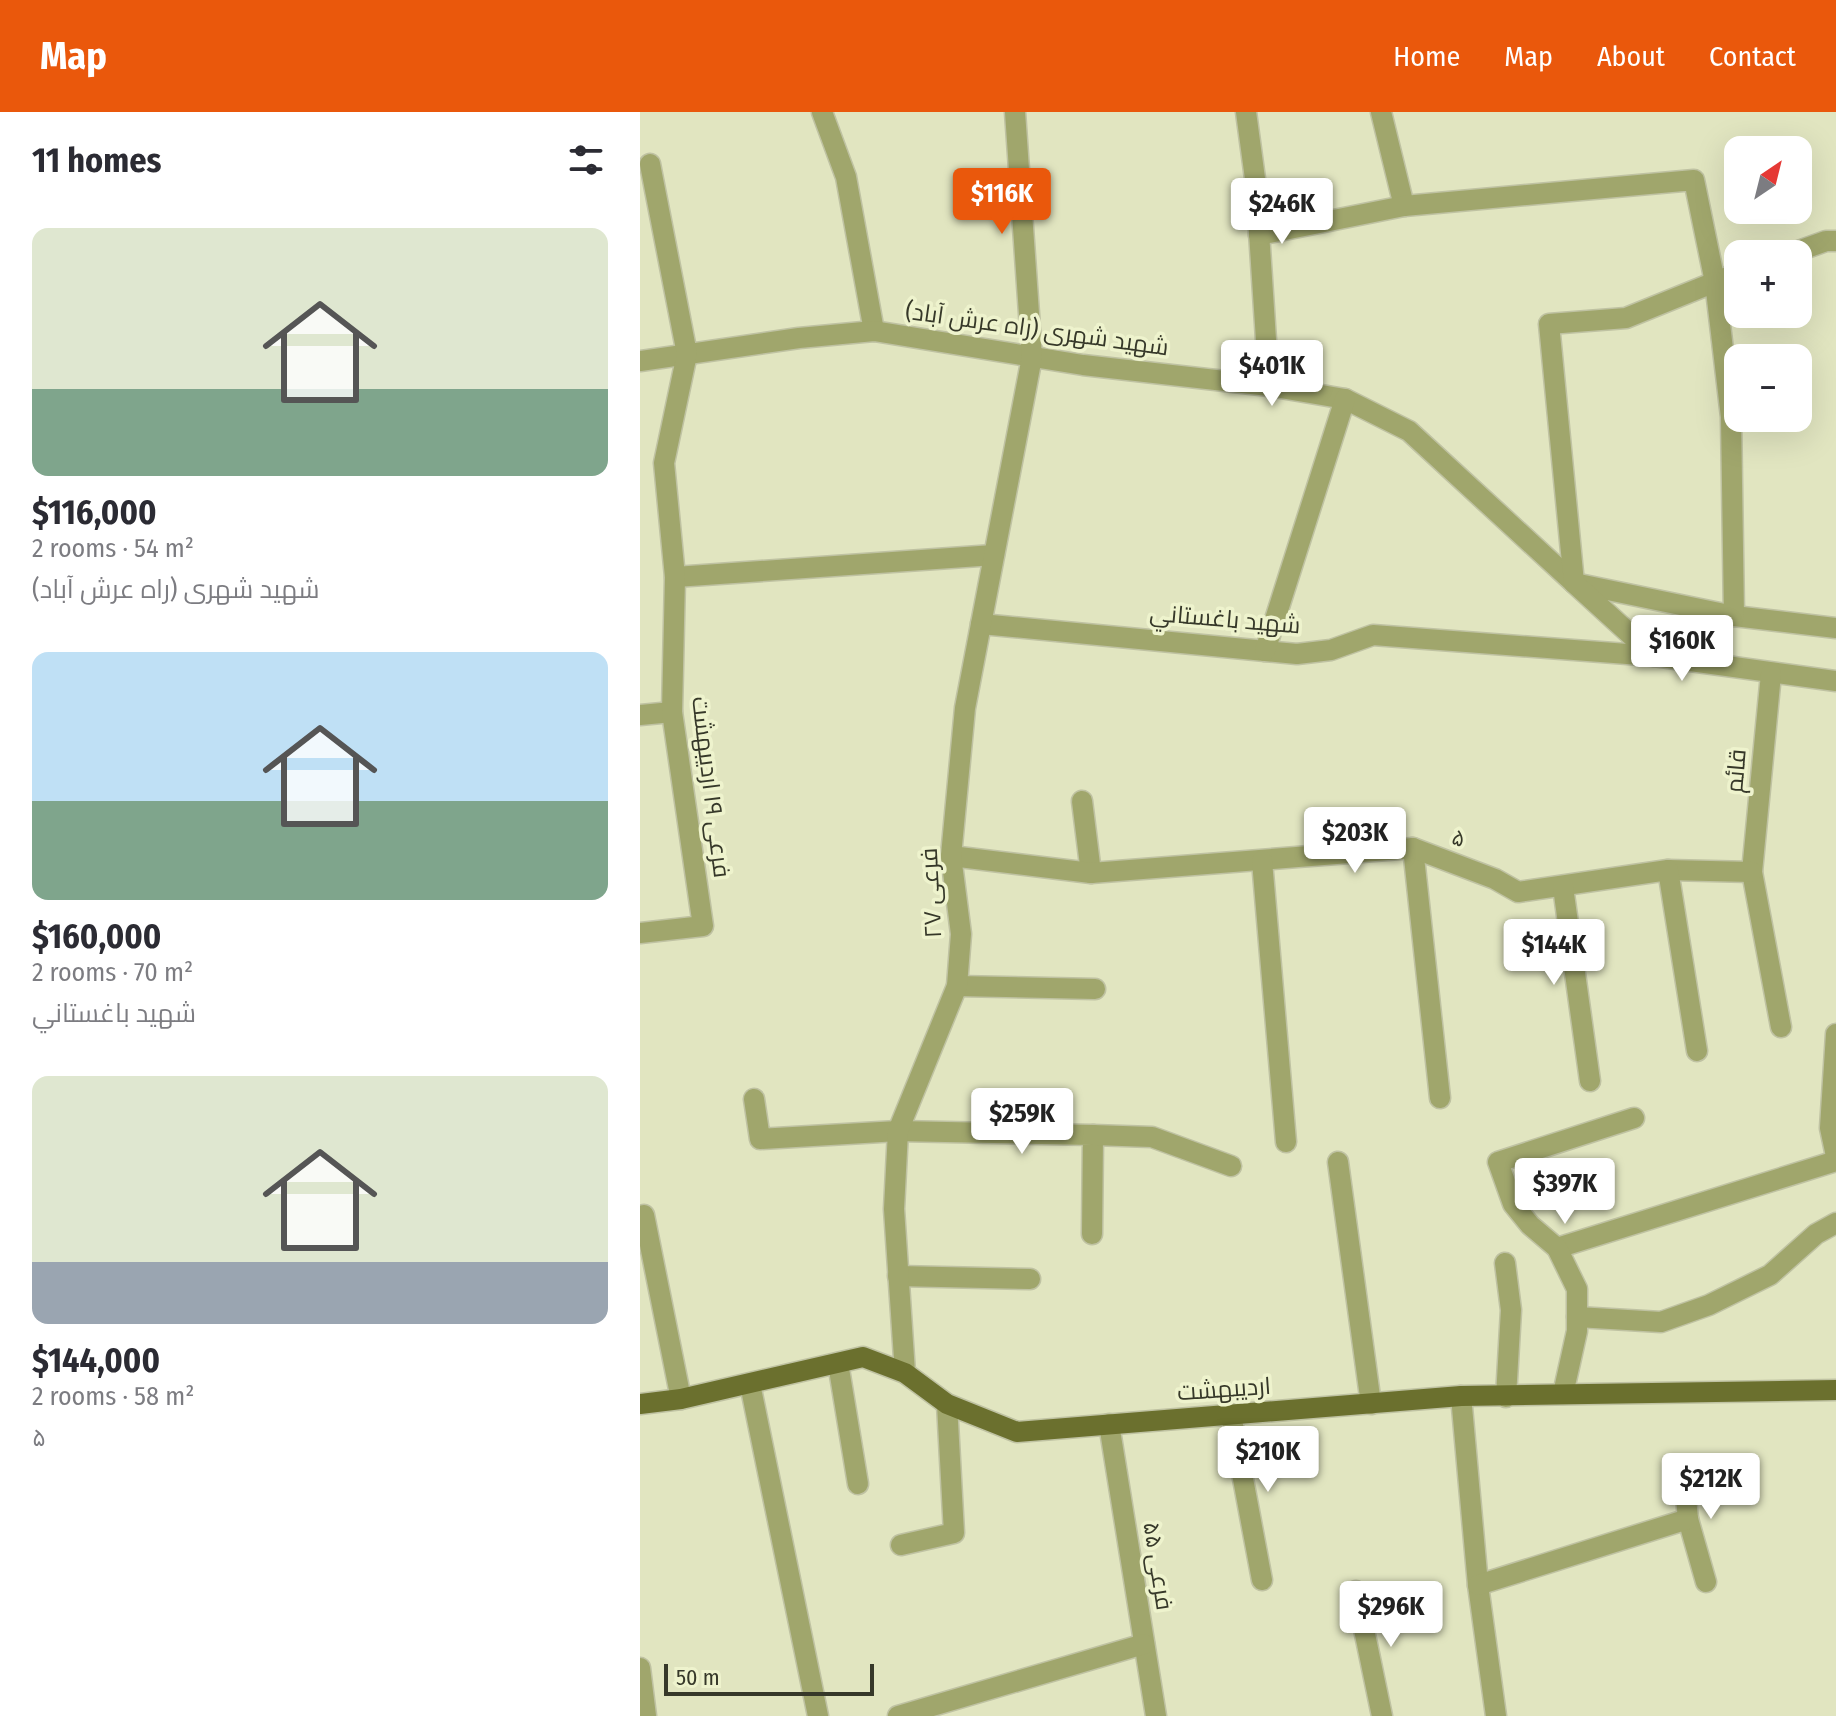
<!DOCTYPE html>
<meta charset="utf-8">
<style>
:root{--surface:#fff;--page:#f2f2f3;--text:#2b2b33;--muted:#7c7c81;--accent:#ea580c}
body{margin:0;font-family:"Fira Sans Condensed",Cairo,sans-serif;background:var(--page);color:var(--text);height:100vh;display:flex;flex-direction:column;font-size:30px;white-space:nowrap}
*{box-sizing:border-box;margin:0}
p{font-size:26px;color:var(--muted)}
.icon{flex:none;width:44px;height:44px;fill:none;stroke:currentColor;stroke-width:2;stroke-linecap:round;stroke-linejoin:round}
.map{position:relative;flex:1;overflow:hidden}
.panel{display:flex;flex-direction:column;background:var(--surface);width:640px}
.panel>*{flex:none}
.needle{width:52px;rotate:35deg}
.tools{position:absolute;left:1084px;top:24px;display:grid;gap:16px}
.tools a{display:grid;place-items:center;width:88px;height:88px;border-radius:16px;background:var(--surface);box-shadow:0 8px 32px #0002;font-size:40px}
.scale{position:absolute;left:24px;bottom:20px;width:210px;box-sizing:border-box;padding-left:8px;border:4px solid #363829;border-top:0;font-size:22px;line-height:28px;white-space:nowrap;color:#363829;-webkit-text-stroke:6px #eef3cd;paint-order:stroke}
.price{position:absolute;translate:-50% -68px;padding:0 18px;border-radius:8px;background:#fff;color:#222;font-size:26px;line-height:52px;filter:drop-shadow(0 2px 4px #0008)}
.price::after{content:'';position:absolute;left:50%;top:48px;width:24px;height:18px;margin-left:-12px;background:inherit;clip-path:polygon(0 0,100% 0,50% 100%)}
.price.on{background:var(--accent);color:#fff}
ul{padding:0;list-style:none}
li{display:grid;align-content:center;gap:16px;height:424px;padding:0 32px}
li span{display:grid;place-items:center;height:248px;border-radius:16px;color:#555}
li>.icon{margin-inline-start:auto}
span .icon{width:144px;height:144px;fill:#fffc;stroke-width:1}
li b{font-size:34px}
h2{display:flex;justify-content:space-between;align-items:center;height:96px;padding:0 32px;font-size:34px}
header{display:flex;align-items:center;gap:48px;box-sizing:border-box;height:112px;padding:0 40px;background:var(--accent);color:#fff}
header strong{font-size:38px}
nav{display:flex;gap:44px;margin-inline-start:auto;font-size:28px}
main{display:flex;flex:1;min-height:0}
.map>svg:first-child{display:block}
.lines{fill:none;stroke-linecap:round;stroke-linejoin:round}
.minor-casing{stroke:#bfc2a2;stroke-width:23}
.major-casing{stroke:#bfc2a2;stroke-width:23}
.minor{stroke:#a0a66c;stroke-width:20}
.major{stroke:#6b702e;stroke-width:20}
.labels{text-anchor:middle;stroke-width:7;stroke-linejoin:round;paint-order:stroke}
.street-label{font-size:24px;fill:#363829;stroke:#eef3cd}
</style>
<header>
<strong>Map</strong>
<nav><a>Home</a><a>Map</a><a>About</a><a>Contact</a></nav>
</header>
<main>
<section class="panel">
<h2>11 homes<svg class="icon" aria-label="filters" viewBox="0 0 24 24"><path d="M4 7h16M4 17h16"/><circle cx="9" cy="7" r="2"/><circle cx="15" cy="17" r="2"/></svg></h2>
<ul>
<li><span style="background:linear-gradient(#dfe7d0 65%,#7fa58c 0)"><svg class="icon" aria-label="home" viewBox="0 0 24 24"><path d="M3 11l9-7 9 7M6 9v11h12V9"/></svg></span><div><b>$116,000</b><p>2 rooms · 54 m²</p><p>شهید شهری (راه عرش آباد)</p></div></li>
<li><span style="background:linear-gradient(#bfe0f5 60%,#7fa58c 0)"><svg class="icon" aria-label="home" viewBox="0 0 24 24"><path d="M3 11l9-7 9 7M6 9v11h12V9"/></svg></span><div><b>$160,000</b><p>2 rooms · 70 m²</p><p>شهيد باغستاني</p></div></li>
<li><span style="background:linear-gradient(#dfe7d0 75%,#9aa5b1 0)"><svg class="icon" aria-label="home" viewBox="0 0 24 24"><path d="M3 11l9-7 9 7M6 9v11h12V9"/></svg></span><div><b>$144,000</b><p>2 rooms · 58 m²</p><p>۵</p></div></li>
</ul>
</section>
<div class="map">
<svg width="1196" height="1604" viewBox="0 0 1196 1604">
<rect width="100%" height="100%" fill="#e1e5c0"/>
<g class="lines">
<defs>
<g id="minor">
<polyline points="182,0 206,65 234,219"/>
<polyline points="606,0 616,74 629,274"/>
<polyline points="741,0 764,94"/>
<polyline points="619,123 764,94 1054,68 1075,170 1098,161"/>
<polyline points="1150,142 1186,129 1196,129"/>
<polyline points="0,249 159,226 234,219 443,253 629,274 705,287 769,319 934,471 1094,504 1196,516"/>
<polyline points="35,465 354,443"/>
<polyline points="1094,504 1091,305 1075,170 986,206 909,212 934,471 1014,544 1196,569"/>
<polyline points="341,512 657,542 691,538 733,523 1014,544"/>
<polyline points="625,539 705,287"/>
<polyline points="1131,562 1112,760 1141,915"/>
<polyline points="0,603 32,600"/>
<polyline points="442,689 451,761"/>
<polyline points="773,736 800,986"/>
<polyline points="311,744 451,761 773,736 855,767 878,780 1028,758 1112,760"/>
<polyline points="622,749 646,1030"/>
<polyline points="1028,758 1057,939"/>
<polyline points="923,775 950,969"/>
<polyline points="0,821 63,814 32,600 35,465 24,351 47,242 10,52"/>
<polyline points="317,874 455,877"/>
<polyline points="1196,922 1190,1016 1196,1044"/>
<polyline points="114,987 120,1027 258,1019 453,1023 452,1122"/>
<polyline points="453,1023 512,1025 591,1054"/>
<polyline points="698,1050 731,1292"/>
<polyline points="4,1103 41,1287"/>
<polyline points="917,1136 1196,1049"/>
<polyline points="865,1151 871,1198 866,1285"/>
<polyline points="258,1164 390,1167"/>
<polyline points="937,1205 1021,1210 1069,1193 1130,1163 1176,1122 1196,1111"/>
<polyline points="198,1251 218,1372"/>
<polyline points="265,1261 254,1097 258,1019 317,874 321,822 311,744 325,596 392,245 375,0"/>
<polyline points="110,1272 178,1604"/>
<polyline points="923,1282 937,1219 937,1177 917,1136 890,1113 873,1092 858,1050 994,1006"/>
<polyline points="821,1284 838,1473 856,1604"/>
<polyline points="591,1303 622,1468"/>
<polyline points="469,1312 516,1604"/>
<polyline points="1043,1355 1048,1407 1066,1470"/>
<polyline points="261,1433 314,1421 307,1292"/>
<polyline points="838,1473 1048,1407"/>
<polyline points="716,1479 742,1604"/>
<polyline points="0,1556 6,1604"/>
<polyline points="258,1604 504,1532"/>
</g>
<polyline id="major" points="0,1292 41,1287 223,1245 265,1261 307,1292 377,1320 821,1284 1196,1278"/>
</defs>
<use href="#minor" class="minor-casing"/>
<use href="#major" class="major-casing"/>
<use href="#minor" class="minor"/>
<use href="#major" class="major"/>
</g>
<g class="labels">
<g class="street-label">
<text transform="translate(397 217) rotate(8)" y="8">شهید شهری (راه عرش آباد)</text>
<text transform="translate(585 507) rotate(5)" y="8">شهيد باغستاني</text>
<text transform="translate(1096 659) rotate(-85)" y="8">قائم</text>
<text transform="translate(71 675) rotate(83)" y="8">فرعی ۱۹ اردیبهشت</text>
<text transform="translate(819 726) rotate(21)" y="8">۵</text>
<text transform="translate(291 781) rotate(-93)" y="8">فرعی ۲۷</text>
<text transform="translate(584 1277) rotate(-4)" y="8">اردیبهشت</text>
<text transform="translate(518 1454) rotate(81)" y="8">فرعی ۵۵</text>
</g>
</g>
</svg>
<div class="tools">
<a><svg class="needle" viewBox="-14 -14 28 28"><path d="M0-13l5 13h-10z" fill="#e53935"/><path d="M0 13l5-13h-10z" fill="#7c7c81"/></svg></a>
<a>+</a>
<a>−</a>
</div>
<div class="scale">50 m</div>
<b class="price on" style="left:362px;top:124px">$116K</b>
<b class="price" style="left:642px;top:134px">$246K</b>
<b class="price" style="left:632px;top:296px">$401K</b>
<b class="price" style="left:1042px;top:571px">$160K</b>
<b class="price" style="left:715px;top:763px">$203K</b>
<b class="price" style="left:914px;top:875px">$144K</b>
<b class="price" style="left:382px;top:1044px">$259K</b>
<b class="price" style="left:925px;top:1114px">$397K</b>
<b class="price" style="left:628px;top:1382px">$210K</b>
<b class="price" style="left:1071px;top:1409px">$212K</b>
<b class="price" style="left:751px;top:1537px">$296K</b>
</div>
</main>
